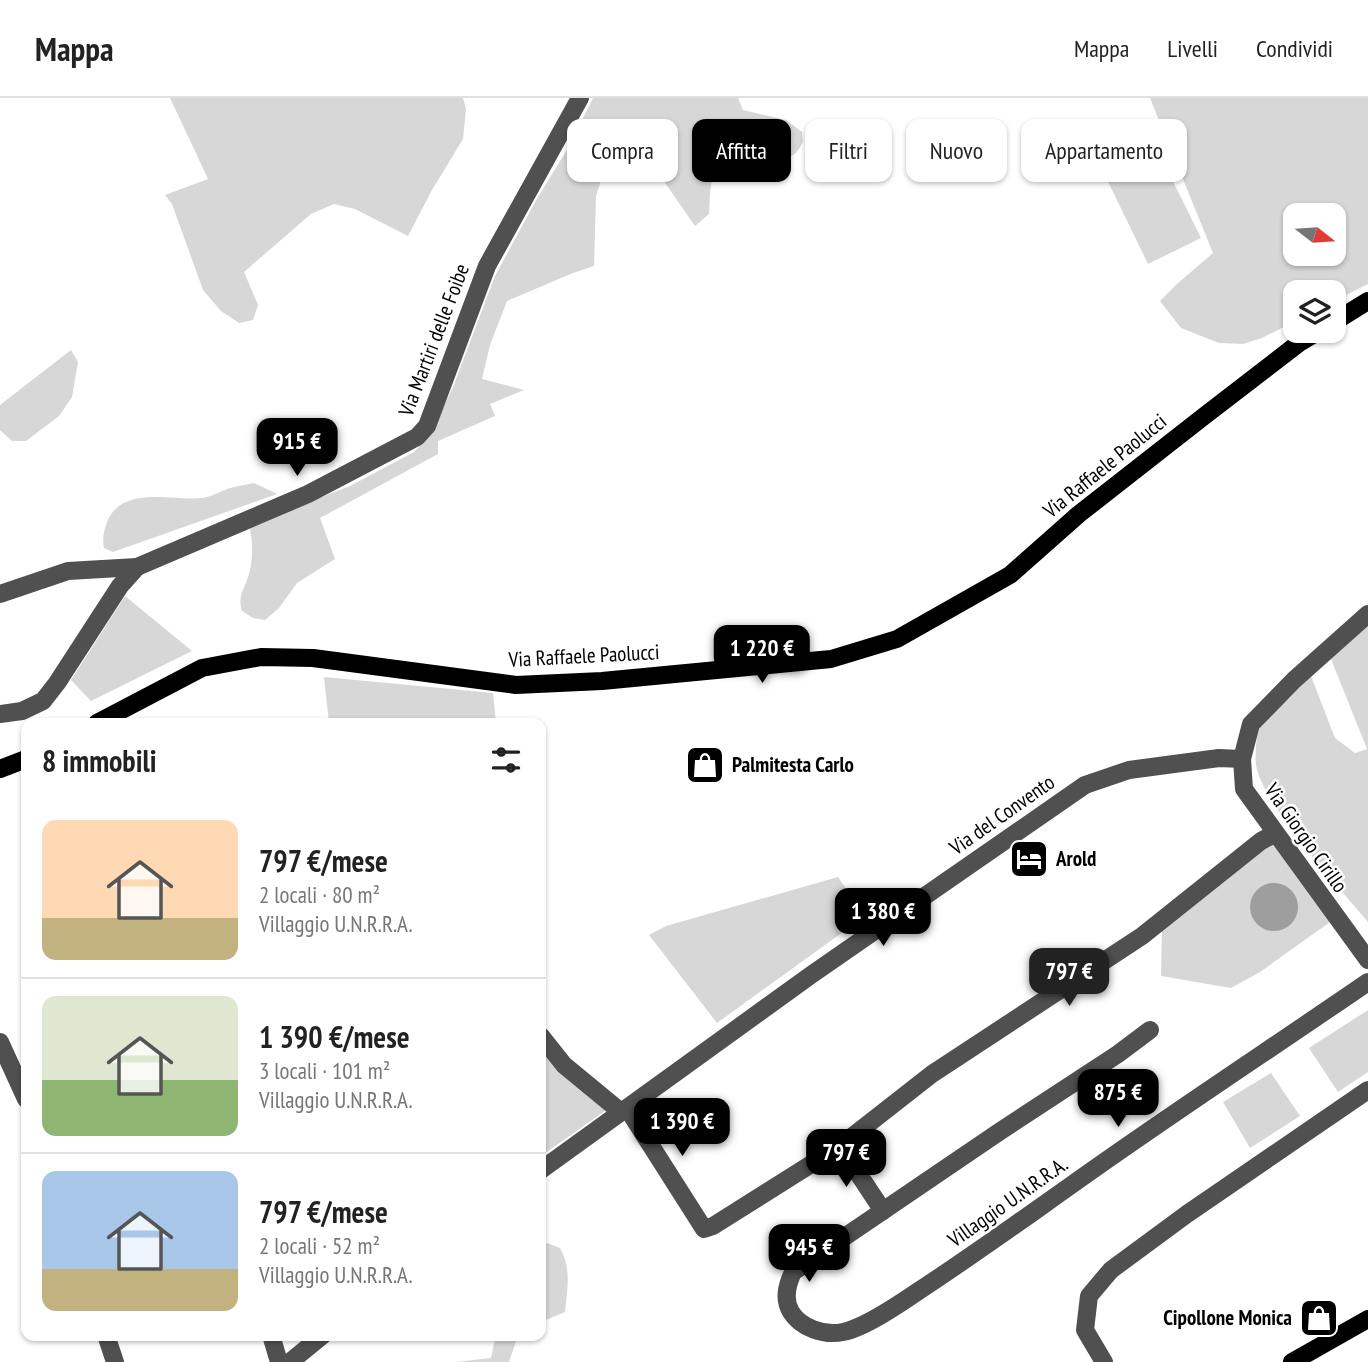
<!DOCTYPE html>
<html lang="it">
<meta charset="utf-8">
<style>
:root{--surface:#fff;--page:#f6f6f6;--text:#222;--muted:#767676;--line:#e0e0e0;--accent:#000}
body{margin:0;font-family:"PT Sans Narrow",sans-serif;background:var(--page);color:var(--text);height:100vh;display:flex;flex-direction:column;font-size:26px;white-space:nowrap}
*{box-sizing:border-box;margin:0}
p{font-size:23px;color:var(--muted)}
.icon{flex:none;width:38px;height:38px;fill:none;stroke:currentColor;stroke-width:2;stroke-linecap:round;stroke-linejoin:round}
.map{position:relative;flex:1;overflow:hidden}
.sheet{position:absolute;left:21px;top:620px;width:525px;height:623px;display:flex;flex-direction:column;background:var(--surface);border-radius:14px;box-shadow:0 2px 5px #0004}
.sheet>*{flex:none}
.guide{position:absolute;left:567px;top:21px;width:665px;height:63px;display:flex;gap:14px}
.needle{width:46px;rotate:107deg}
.buttons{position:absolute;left:1283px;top:105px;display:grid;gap:14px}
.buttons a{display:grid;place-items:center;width:63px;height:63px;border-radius:14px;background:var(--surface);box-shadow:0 2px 5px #0004;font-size:35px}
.price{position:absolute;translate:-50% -60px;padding:0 16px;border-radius:14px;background:var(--accent);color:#fff;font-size:23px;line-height:46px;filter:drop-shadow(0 2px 4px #0008)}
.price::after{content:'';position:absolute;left:50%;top:42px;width:21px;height:16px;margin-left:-10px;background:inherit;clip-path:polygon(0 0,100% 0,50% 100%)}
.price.current{background:#222;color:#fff}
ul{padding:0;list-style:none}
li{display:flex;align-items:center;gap:21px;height:175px;padding:0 21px}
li+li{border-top:2px solid var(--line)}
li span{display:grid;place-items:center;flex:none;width:196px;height:140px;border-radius:14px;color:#555}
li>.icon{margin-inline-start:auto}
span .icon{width:84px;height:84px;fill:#fffc;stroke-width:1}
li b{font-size:30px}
h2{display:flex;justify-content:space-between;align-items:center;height:84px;padding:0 21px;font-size:30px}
.chip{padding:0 24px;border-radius:14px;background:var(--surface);box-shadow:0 2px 5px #0004;font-size:24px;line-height:63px}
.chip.current{background:var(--accent);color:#fff}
header{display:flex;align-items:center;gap:42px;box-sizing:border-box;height:98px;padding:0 35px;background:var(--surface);border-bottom:2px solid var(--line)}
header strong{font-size:33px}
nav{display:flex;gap:38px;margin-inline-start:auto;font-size:24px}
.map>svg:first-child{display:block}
.green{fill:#d7d7d7;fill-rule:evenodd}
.water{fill:#9e9e9e}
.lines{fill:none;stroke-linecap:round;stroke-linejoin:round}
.minor{stroke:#505050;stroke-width:18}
.major{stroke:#000;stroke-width:18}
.labels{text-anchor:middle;stroke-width:5;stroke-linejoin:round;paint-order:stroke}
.street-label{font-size:21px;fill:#000;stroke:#fff}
.poi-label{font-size:21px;font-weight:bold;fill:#000;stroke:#fff;text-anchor:start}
</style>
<header>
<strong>Mappa</strong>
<nav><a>Mappa</a><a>Livelli</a><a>Condividi</a></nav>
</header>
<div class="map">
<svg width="1368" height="1264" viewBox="0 0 1368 1264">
<rect width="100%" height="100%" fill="#fff"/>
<g class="green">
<polygon points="170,0 463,0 466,11 463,41 432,92 408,138 355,111 334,106 311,116 244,174 258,207 253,222 239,225 221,213 203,192 172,106 165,97 208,81"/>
<path d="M593,0h145l5,12 43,10 16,12 1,10c-3,5 -5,10 -10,13 -24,15 -61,-19 -79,20 -5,11 -4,27 -5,39l-14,12 -66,-95 -19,22 -14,43 -2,70 -21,7 -66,28 -17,44 -8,34 42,11 -34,14 5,12 -57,25v13l-118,64 15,41 -38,24 -18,25 -14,12 -12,-2 -11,-7c-5,-16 3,-22 7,-37 4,-16 4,-29 1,-45l4,-6 96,-37 64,-34 16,-17 23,-48 42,-111 40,-74 33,-54z"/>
<path d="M1150,0h218v186l-34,17v-9h-39v29l-33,17 -19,6 -24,-1 -38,-15 -21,-27 17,-17 36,-31zM1295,117h39v39h-39z"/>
<polygon points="1150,37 1201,140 1148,166 1098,63"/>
<polygon points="71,252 78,264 72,299 59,318 26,343 12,343 0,332 0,307"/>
<path d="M254,385l23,11 -164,58 -9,-4c-2,-9 0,-17 3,-26 15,-37 64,-21 95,-24 9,-1 17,-6 25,-9 9,-3 18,-4 27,-6z"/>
<polygon points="125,498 192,553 91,603 71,582"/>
<path d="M1368,525v299c-28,-34 -105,-116 -112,-157 -1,-9 0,-24 2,-32 6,-25 33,-45 51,-62l26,67 20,15 12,-4 -38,-95z"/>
<polygon points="324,579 493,595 496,625 329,625"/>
<polygon points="1273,742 1330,824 1260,874 1231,890 1161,878 1162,830"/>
<polygon points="838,779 865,818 717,925 649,837 666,828"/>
<polygon points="1368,912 1368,974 1338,994 1309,950"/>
<polygon points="541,943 609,1010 541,1058"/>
<polygon points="1271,975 1300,1018 1250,1050 1223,1004"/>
<path d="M547,1145l13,5c12,21 7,42 5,64l-24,10v-76z"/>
<polygon points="496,1237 518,1237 509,1264 456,1264 491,1260"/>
</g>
<circle class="water" cx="1274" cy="809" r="24"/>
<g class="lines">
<g class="minor">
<polyline points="0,496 68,473 137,469"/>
<polyline points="1368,516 1294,582 1251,626 1242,661 1244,691 1368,862"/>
<polyline points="0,616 22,613 43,603 57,585 120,488 137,469 308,396 417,339 427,328 487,168 580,0"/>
<path d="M1150,932l-32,24 -119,78 -206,140c-6,13 -10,27 -2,40 10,16 33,24 52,20 21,-4 55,-27 74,-40 52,-34 102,-70 153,-106 98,-70 199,-136 298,-204"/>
<polyline points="541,938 564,967 621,1014"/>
<polyline points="0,944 26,1001"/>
<polyline points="627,1010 704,1131 713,1128 840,1048 932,976 1142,838 1261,743 1274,736"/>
<polyline points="840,1048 883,1113"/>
<polyline points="541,1072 811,877 1085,687 1129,672 1219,660 1242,661"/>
<polyline points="106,1237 115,1264"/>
<polyline points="271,1237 279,1264"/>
<polyline points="290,1264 323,1237"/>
<polyline points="1104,1264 1085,1232 1089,1198 1111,1172 1187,1116 1368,992"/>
</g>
<g class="major">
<polyline points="1334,224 1368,203"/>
<polyline points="97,625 202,570 261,559 313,560 516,587 602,583 831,561 897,541 1010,477 1079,416 1203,319 1299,245 1319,233"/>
<polyline points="0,671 26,661"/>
<polyline points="1292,1264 1368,1221"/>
</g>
</g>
<defs>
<symbol id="shop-square" viewBox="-11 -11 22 22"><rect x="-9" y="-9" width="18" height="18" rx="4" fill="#000" stroke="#fff"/><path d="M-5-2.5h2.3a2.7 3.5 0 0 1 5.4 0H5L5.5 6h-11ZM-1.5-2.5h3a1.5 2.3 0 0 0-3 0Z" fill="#fff"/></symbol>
<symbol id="hotel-square" viewBox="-11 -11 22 22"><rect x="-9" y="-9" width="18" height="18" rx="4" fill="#000" stroke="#fff"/><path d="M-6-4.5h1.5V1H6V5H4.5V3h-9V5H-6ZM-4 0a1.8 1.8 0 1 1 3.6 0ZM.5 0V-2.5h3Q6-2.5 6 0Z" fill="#fff"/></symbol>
</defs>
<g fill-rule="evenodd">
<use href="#shop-square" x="683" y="645" width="44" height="44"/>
<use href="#hotel-square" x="1007" y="739" width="44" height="44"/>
<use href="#shop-square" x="1297" y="1198" width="44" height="44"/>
</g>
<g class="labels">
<g class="street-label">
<text transform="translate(434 242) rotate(-69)" y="7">Via Martiri delle Foibe</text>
<text transform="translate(1105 368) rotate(-39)" y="7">Via Raffaele Paolucci</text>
<text transform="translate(584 558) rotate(-3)" y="7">Via Raffaele Paolucci</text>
<text transform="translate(1002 717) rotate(-35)" y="7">Via del Convento</text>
<text transform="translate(1306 740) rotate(55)" y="7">Via Giorgio Cirillo</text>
<text transform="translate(1008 1104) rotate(-35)" y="7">Villaggio U.N.R.R.A.</text>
</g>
<g class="poi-label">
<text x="732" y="674">Palmitesta Carlo</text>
<text x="1056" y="768">Arold</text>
<text x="1292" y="1227" text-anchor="end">Cipollone Monica</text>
</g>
</g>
</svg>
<div class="buttons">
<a><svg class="needle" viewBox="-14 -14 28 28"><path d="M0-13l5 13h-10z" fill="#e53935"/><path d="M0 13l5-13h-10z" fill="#767676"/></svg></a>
<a><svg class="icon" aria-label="layers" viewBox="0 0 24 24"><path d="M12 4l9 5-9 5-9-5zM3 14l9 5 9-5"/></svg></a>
</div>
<b class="price" style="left:297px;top:380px">915 €</b>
<b class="price" style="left:762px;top:587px">1 220 €</b>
<b class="price" style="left:883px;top:850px">1 380 €</b>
<b class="price current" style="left:1069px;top:910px">797 €</b>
<b class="price" style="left:1118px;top:1031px">875 €</b>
<b class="price" style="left:682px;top:1060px">1 390 €</b>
<b class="price" style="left:846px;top:1091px">797 €</b>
<b class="price" style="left:809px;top:1186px">945 €</b>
<div class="guide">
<a class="chip">Compra</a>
<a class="chip current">Affitta</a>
<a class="chip">Filtri</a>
<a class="chip">Nuovo</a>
<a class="chip">Appartamento</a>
</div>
<section class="sheet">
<h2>8 immobili<svg class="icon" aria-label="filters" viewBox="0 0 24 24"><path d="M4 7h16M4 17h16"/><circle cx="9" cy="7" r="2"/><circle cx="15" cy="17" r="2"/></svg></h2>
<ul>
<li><span style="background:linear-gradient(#ffd9b3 70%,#c2b280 0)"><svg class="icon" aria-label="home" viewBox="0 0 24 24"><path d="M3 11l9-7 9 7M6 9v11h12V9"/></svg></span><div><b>797 €/mese</b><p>2 locali · 80 m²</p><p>Villaggio U.N.R.R.A.</p></div></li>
<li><span style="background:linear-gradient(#dfe7d0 60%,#8fb573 0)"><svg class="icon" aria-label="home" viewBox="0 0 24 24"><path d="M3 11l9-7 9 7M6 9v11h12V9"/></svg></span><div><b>1 390 €/mese</b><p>3 locali · 101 m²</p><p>Villaggio U.N.R.R.A.</p></div></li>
<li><span style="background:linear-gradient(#a9c7e8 70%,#c2b280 0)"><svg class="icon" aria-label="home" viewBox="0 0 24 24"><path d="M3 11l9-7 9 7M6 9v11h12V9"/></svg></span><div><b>797 €/mese</b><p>2 locali · 52 m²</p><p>Villaggio U.N.R.R.A.</p></div></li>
</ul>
</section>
</div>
